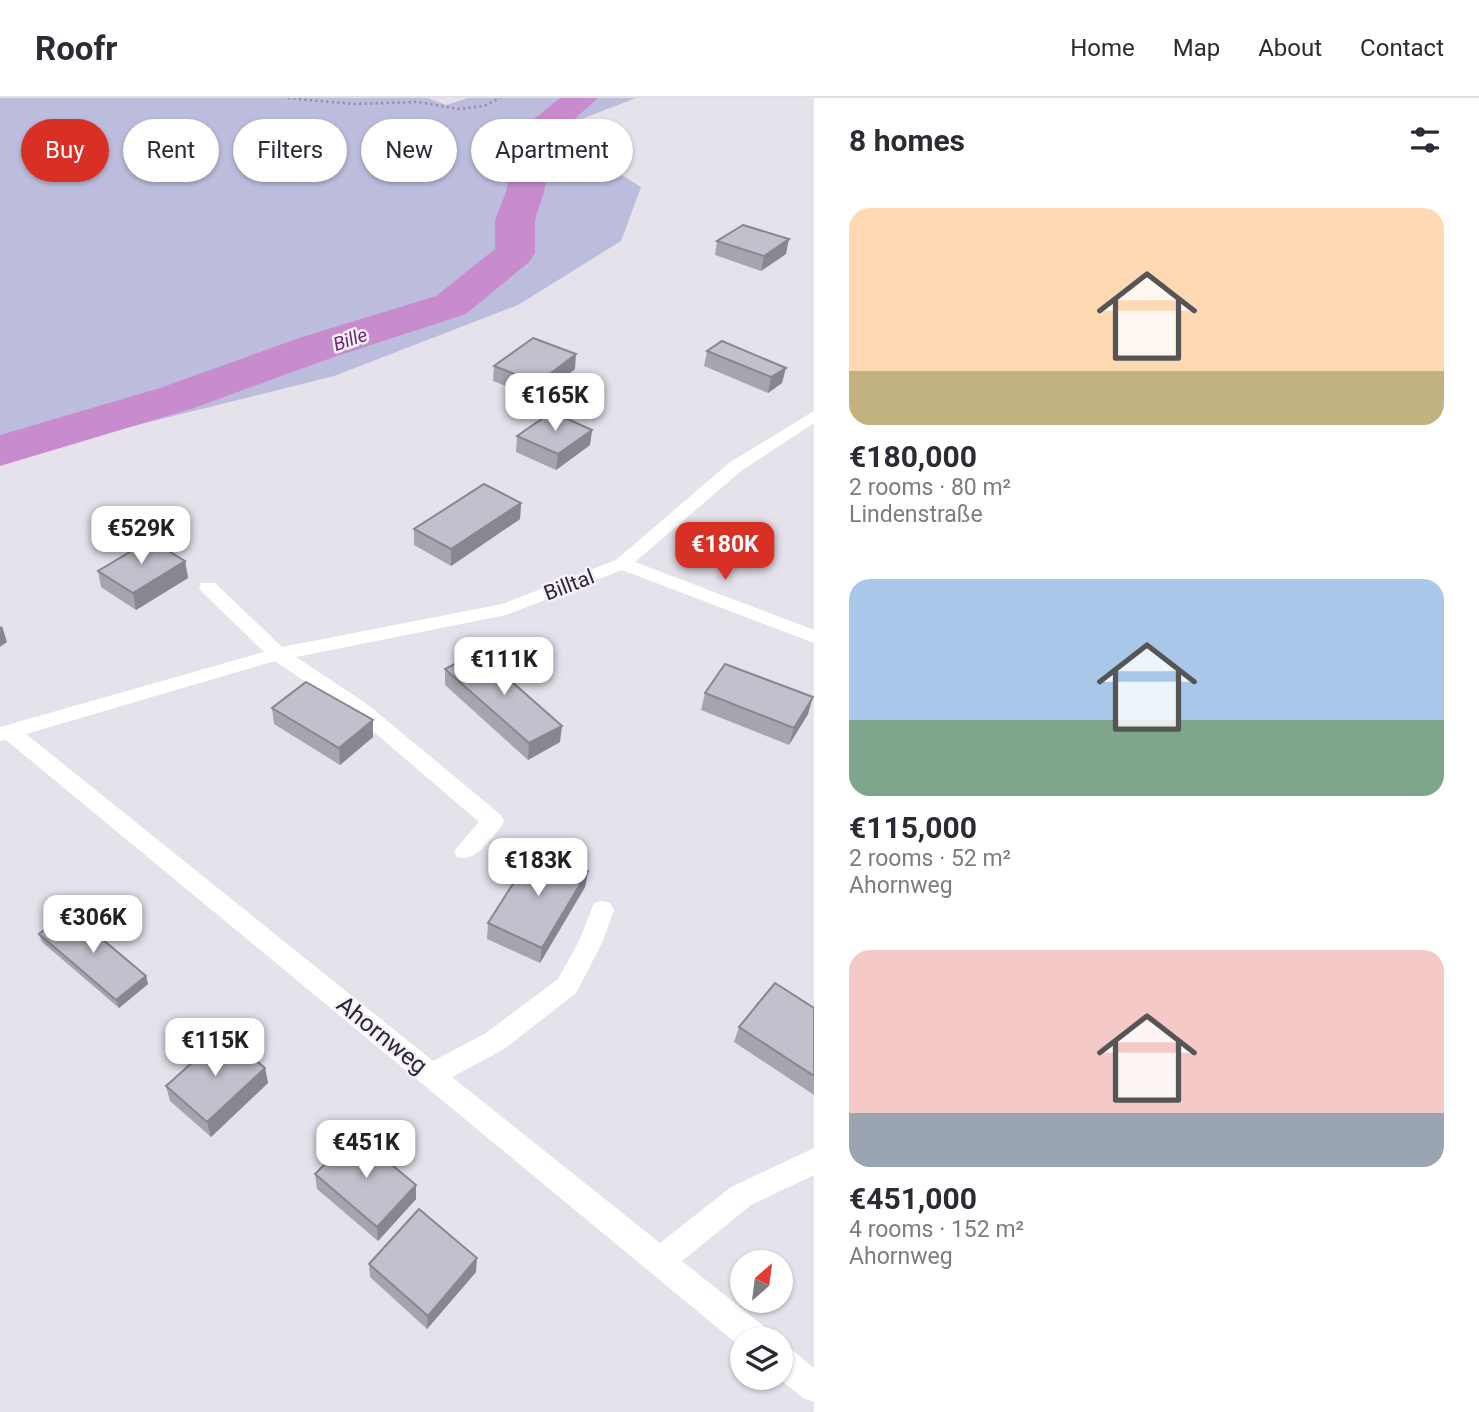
<!DOCTYPE html>
<meta charset="utf-8">
<style>
:root{--surface:#fff;--page:#f2f2f3;--text:#2b2b33;--muted:#7c7c81;--line:#e1e1e2;--accent:#d93025}
body{margin:0;font-family:Roboto,sans-serif;background:var(--page);color:var(--text);height:100vh;display:flex;flex-direction:column;font-size:26px;white-space:nowrap}
*{box-sizing:border-box;margin:0}
p{font-size:23px;color:var(--muted)}
.icon{flex:none;width:38px;height:38px;fill:none;stroke:currentColor;stroke-width:2;stroke-linecap:round;stroke-linejoin:round}
.map{position:relative;flex:1;overflow:hidden}
.side{display:flex;flex-direction:column;background:var(--surface);width:665px}
.side>*{flex:none}
.banner{position:absolute;left:21px;top:21px;width:665px;height:63px;display:flex;gap:14px}
.needle{width:46px;rotate:28deg}
.controls{position:absolute;left:730px;top:1152px;display:grid;gap:14px}
.controls a{display:grid;place-items:center;width:63px;height:63px;border-radius:50%;background:var(--surface);box-shadow:0 2px 5px #0004;font-size:35px}
.price{position:absolute;translate:-50% -60px;padding:0 16px;border-radius:14px;background:#fff;color:#222;font-size:23px;line-height:46px;filter:drop-shadow(0 2px 4px #0008)}
.price::after{content:'';position:absolute;left:50%;top:42px;width:21px;height:16px;margin-left:-10px;background:inherit;clip-path:polygon(0 0,100% 0,50% 100%)}
.price.current{background:var(--accent);color:#fff}
ul{padding:0;list-style:none}
li{display:grid;align-content:center;gap:14px;height:371px;padding:0 35px}
li span{display:grid;place-items:center;height:217px;border-radius:21px;color:#555}
li>.icon{margin-inline-start:auto}
span .icon{width:126px;height:126px;fill:#fffc;stroke-width:1}
li b{font-size:30px}
h2{display:flex;justify-content:space-between;align-items:center;height:84px;padding:0 35px;font-size:30px}
.tag{padding:0 24px;border-radius:32px;background:var(--surface);box-shadow:0 2px 5px #0004;font-size:24px;line-height:63px}
.tag.current{background:var(--accent);color:#fff}
header{display:flex;align-items:center;gap:42px;box-sizing:border-box;height:98px;padding:0 35px;background:var(--surface);border-bottom:2px solid var(--line)}
header strong{font-size:33px}
nav{display:flex;gap:38px;margin-inline-start:auto;font-size:24px}
main{display:flex;flex:1;min-height:0}
.map>svg:first-child{display:block}
.green{fill:#bcbcdc}
.lines{fill:none;stroke-linecap:round;stroke-linejoin:round}
.river{fill:#c88cce;fill-rule:evenodd}
.path{stroke:#9684ae;stroke-width:2.5;stroke-dasharray:2 3.5;stroke-linecap:butt}
.minor{fill:#fff;fill-rule:evenodd}
.wall{fill:#a8a4af}
.shaded-wall{fill:#88868f}
.building{fill:#c3bfcc;stroke:#88868f;stroke-width:2}
.labels{text-anchor:middle;stroke-width:5;stroke-linejoin:round;paint-order:stroke}
.far-water-label{font-size:19px;font-style:italic;fill:#6e1f75;stroke:#f4f3f8}
.street-label{font-size:21px;fill:#2f233c;stroke:#f4f3f8}
.near-street-label{font-size:24px;fill:#2f233c;stroke:#f4f3f8}
</style>
<header>
<strong>Roofr</strong>
<nav><a>Home</a><a>Map</a><a>About</a><a>Contact</a></nav>
</header>
<main>
<div class="map">
<svg width="814" height="1314" viewBox="0 0 814 1314">
<rect width="100%" height="100%" fill="#e5e2ec"/>
<polygon class="green" points="0,0 428,0 446,7 468,0 636,0 579,22 557,37 641,89 621,143 518,207 334,278 0,361"/>
<g class="lines">
<polygon class="river" points="560,0 598,0 553,40 544,94 535,122 535,155 529,164 466,216 331,260 194,310 0,368 0,337 160,290 299,240 436,198 495,151 495,122 506,94 518,36 524,29"/>
<polyline class="path" points="288,0 354,6 418,4 459,11 484,8 500,0"/>
<g class="minor">
<path d="M814,313v12l-73,48 -106,91 179,68v13l-192,-73 -116,45 -210,42 71,47 134,111 3,6 -3,6c-12,13 -25,36 -44,30l-3,-6 25,-29 -126,-108 -78,-53 -249,73 407,327 53,-28 72,-54 21,-38 15,-38 8,-2 8,2 4,7 -12,33 -26,50 -72,56 -52,28 208,166 71,-56 83,-39v27l-63,30 -69,56 84,67 4,11h-28v9l-736,-608 -6,1v-14l264,-75 -63,-61 -2,-4 2,-4h14l67,64 220,-43 114,-44 113,-97z"/>
<polygon points="780,1247 791,1251 814,1270 814,1304 803,1300 777,1279 780,1279"/>
</g>
</g>
<g class="wall">
<polygon points="717,143 786,156 761,173 715,157"/>
<polygon points="722,243 782,285 768,295 704,268 707,253"/>
<polygon points="494,268 575,271 537,300 493,283"/>
<polygon points="592,332 590,347 556,372 516,354 517,338"/>
<polygon points="521,405 520,421 451,468 414,447 414,431"/>
<polygon points="185,463 188,480 136,512 101,489 98,473"/>
<polygon points="445,571 560,644 528,662 445,587"/>
<polygon points="705,595 808,616 789,647 701,612"/>
<polygon points="272,610 373,622 373,639 340,667 274,626"/>
<polygon points="588,773 585,789 540,865 487,841 488,825"/>
<polygon points="39,836 146,878 148,886 119,910 42,844"/>
<polygon points="814,910 814,997 734,944 739,929"/>
<polygon points="265,970 268,985 211,1039 170,1003 166,988"/>
<polygon points="315,1076 416,1087 416,1101 378,1143 317,1091"/>
<polygon points="369,1166 476,1174 427,1231 370,1179"/>
</g>
<g class="shaded-wall">
<polygon points="789,141 786,156 761,173 764,158"/>
<polygon points="576,256 575,271 537,300 538,285"/>
<polygon points="786,270 782,285 768,295 771,279"/>
<polygon points="592,332 590,347 556,372 558,356"/>
<polygon points="521,405 520,421 451,468 451,451"/>
<polygon points="185,463 188,480 136,512 133,495"/>
<polygon points="2,528 7,544 0,549 0,529"/>
<polygon points="813,599 808,616 789,647 794,630"/>
<polygon points="373,622 373,639 340,667 339,650"/>
<polygon points="562,628 560,644 528,662 529,645"/>
<polygon points="588,773 585,789 540,865 542,850"/>
<polygon points="146,878 148,886 119,910 116,902"/>
<polygon points="265,970 268,985 211,1039 207,1024"/>
<polygon points="416,1087 416,1101 378,1143 377,1129"/>
<polygon points="477,1160 476,1174 427,1231 428,1218"/>
</g>
<g class="building">
<polygon points="743,127 789,141 764,158 717,143"/>
<polygon points="533,240 576,256 538,285 494,268"/>
<polygon points="722,243 786,270 771,279 707,253"/>
<polygon points="552,314 592,332 558,356 517,338"/>
<polygon points="484,386 521,405 451,451 414,431"/>
<polygon points="150,442 185,463 133,495 98,473"/>
<polygon points="478,554 562,628 529,645 445,571"/>
<polygon points="725,566 813,599 794,630 705,595"/>
<polygon points="306,584 373,622 339,650 272,610"/>
<polygon points="535,751 588,773 542,850 488,825"/>
<polygon points="69,813 146,878 116,902 39,836"/>
<polygon points="775,885 814,910 814,978 739,929"/>
<polygon points="224,936 265,970 207,1024 166,988"/>
<polygon points="355,1036 416,1087 377,1129 315,1076"/>
<polygon points="419,1111 477,1160 428,1218 369,1166"/>
</g>
<g class="labels">
<g class="far-water-label">
<text transform="translate(350 241) rotate(-19)" y="7">Bille</text>
</g>
<g class="street-label">
<text transform="translate(569 487) rotate(-21)" y="7">Billtal</text>
</g>
<g class="near-street-label">
<text transform="translate(382 937) rotate(39)" y="8">Ahornweg</text>
</g>
</g>
</svg>
<div class="controls">
<a><svg class="needle" viewBox="-14 -14 28 28"><path d="M0-13l5 13h-10z" fill="#e53935"/><path d="M0 13l5-13h-10z" fill="#7c7c81"/></svg></a>
<a><svg class="icon" aria-label="layers" viewBox="0 0 24 24"><path d="M12 4l9 5-9 5-9-5zM3 14l9 5 9-5"/></svg></a>
</div>
<b class="price" style="left:555px;top:335px">€165K</b>
<b class="price" style="left:141px;top:468px">€529K</b>
<b class="price current" style="left:725px;top:484px">€180K</b>
<b class="price" style="left:504px;top:599px">€111K</b>
<b class="price" style="left:538px;top:800px">€183K</b>
<b class="price" style="left:93px;top:857px">€306K</b>
<b class="price" style="left:215px;top:980px">€115K</b>
<b class="price" style="left:366px;top:1082px">€451K</b>
<div class="banner">
<a class="tag current">Buy</a>
<a class="tag">Rent</a>
<a class="tag">Filters</a>
<a class="tag">New</a>
<a class="tag">Apartment</a>
</div>
</div>
<section class="side">
<h2>8 homes<svg class="icon" aria-label="filters" viewBox="0 0 24 24"><path d="M4 7h16M4 17h16"/><circle cx="9" cy="7" r="2"/><circle cx="15" cy="17" r="2"/></svg></h2>
<ul>
<li><span style="background:linear-gradient(#ffd9b3 75%,#c2b280 0)"><svg class="icon" aria-label="home" viewBox="0 0 24 24"><path d="M3 11l9-7 9 7M6 9v11h12V9"/></svg></span><div><b>€180,000</b><p>2 rooms · 80 m²</p><p>Lindenstraße</p></div></li>
<li><span style="background:linear-gradient(#a9c7e8 65%,#7fa58c 0)"><svg class="icon" aria-label="home" viewBox="0 0 24 24"><path d="M3 11l9-7 9 7M6 9v11h12V9"/></svg></span><div><b>€115,000</b><p>2 rooms · 52 m²</p><p>Ahornweg</p></div></li>
<li><span style="background:linear-gradient(#f6c9c9 75%,#9aa5b1 0)"><svg class="icon" aria-label="home" viewBox="0 0 24 24"><path d="M3 11l9-7 9 7M6 9v11h12V9"/></svg></span><div><b>€451,000</b><p>4 rooms · 152 m²</p><p>Ahornweg</p></div></li>
</ul>
</section>
</main>
